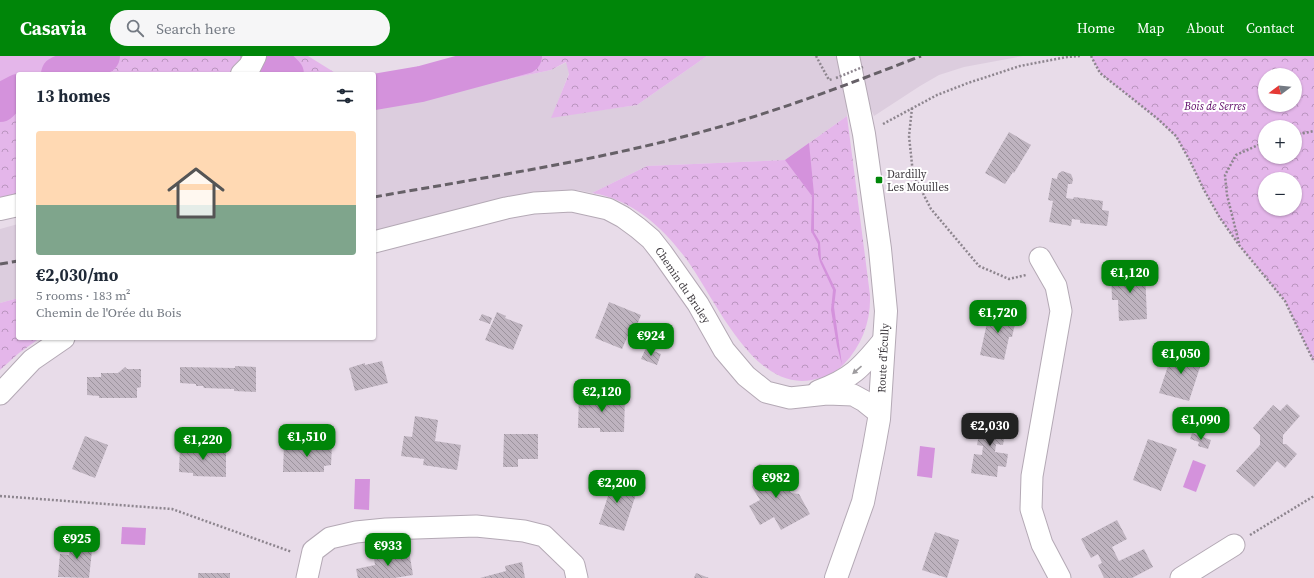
<!DOCTYPE html>
<meta charset="utf-8">
<style>
:root{--surface:#fff;--page:#f6f6f7;--text:#1f2937;--muted:#747a83;--line:#e0e1e3;--accent:#008609}
body{margin:0;font-family:"Source Serif 4",serif;background:var(--page);color:var(--text);height:100vh;display:flex;flex-direction:column;font-size:15px;white-space:nowrap}
*{box-sizing:border-box;margin:0}
p{font-size:13px;color:var(--muted)}
.icon{flex:none;width:22px;height:22px;fill:none;stroke:currentColor;stroke-width:2;stroke-linecap:round;stroke-linejoin:round}
.map{position:relative;flex:1;overflow:hidden}
.drawer{position:absolute;left:16px;top:16px;width:360px;height:268px;display:flex;flex-direction:column;background:var(--surface);border-radius:4px;box-shadow:0 1px 3px #0004}
.drawer>*{flex:none}
.needle{width:26px;rotate:254deg}
.buttons{position:absolute;left:1258px;top:12px;display:grid;gap:8px}
.buttons a{display:grid;place-items:center;width:44px;height:44px;border-radius:50%;background:var(--surface);box-shadow:0 1px 3px #0004;font-size:20px}
.price{position:absolute;translate:-50% -34px;padding:0 9px;border-radius:8px;background:var(--accent);color:#fff;font-size:13px;line-height:26px;filter:drop-shadow(0 1px 2px #0008)}
.price::after{content:'';position:absolute;left:50%;top:24px;width:12px;height:9px;margin-left:-6px;background:inherit;clip-path:polygon(0 0,100% 0,50% 100%)}
.price.selected{background:#222;color:#fff}
ul{padding:0;list-style:none}
li{display:grid;align-content:center;gap:8px;height:212px;padding:0 20px}
li+li{border-top:1px solid var(--line)}
li span{display:grid;place-items:center;height:124px;border-radius:4px;color:#555}
li>.icon{margin-inline-start:auto}
span .icon{width:72px;height:72px;fill:#fffc;stroke-width:1}
li b{font-size:17px}
h2{display:flex;justify-content:space-between;align-items:center;height:48px;padding:0 20px;font-size:17px}
header{display:flex;align-items:center;gap:24px;box-sizing:border-box;height:56px;padding:0 20px;background:var(--accent);color:#fff}
header strong{font-size:19px}
nav{display:flex;gap:22px;margin-inline-start:auto;font-size:14px}
.search{width:280px;height:36px;background:var(--page);display:flex;align-items:center;gap:10px;box-sizing:border-box;padding:0 14px;border-radius:22px;color:var(--muted);font-size:15px}
.map>svg:first-child{display:block}
.built{fill:#dccdde}
.grass{fill:#e4b6ea}
.forest{fill:url(#forest-crowns);fill-rule:evenodd}
.water{fill:#d492dc}
.lines{fill:none;stroke-linecap:round;stroke-linejoin:round}
.river{stroke:#d492dc;stroke-width:36}
.building{fill:url(#building-back-hatch)}
.minor-casing{stroke:#b4a9b5;stroke-width:23}
.tertiary-casing{stroke:#b4a9b5;stroke-width:24}
.secondary-casing{stroke:#b4a9b5;stroke-width:24}
.path{stroke:#8d858e;stroke-width:2.5;stroke-dasharray:2 2;stroke-linecap:butt}
.minor{stroke:#fff;stroke-width:21}
.tertiary{stroke:#fff;stroke-width:22}
.secondary{stroke:#fff;stroke-width:22}
.rail{stroke:#666067;stroke-width:3;stroke-dasharray:8 4;stroke-linecap:butt}
.path-bridge{stroke:#8d858e;stroke-width:2.5;stroke-dasharray:2 2;stroke-linecap:butt}
.oneway{fill:#9e9c9f}
.poi-dot{fill:#008609;stroke:#fff;stroke-width:1.5}
.labels{text-anchor:middle;stroke-width:4;stroke-linejoin:round;paint-order:stroke}
.park-label{font-size:11px;font-style:italic;fill:#590263;stroke:#fff}
.poi-label{font-size:11px;fill:#3e3a3f;stroke:#fff;text-anchor:start}
.street-label{font-size:11px;fill:#3e3a3f;stroke:#fff}
</style>
<header>
<strong>Casavia</strong>
<div class="search"><svg class="icon" aria-label="search" viewBox="0 0 24 24"><circle cx="10" cy="10" r="6"/><path d="M15 15l6 6"/></svg>Search here</div>
<nav><a>Home</a><a>Map</a><a>About</a><a>Contact</a></nav>
</header>
<div class="map">
<svg width="1314" height="522" viewBox="0 0 1314 522">
<defs>
<pattern id="forest-crowns" width="20" height="18" patternUnits="userSpaceOnUse"><rect width="20" height="18" fill="#e4b6ea"/><path d="M2 6a3 3 0 1 1 6 0M12 15a3 3 0 1 1 6 0" fill="none" stroke="#ba95bf"/></pattern>
<pattern id="building-back-hatch" width="6" height="6" patternUnits="userSpaceOnUse"><rect width="6" height="6" fill="#beb3bf"/><path d="M-1 5l2 2M0 0l6 6M5-1l2 2" fill="none" stroke="#9c939d"/></pattern>
</defs>
<rect width="100%" height="100%" fill="#e8dce9"/>
<g class="built">
<polygon points="707,0 1023,0 964,11 939,19 920,30 874,60 862,32 846,38 847,60 785,104 647,110 592,137 578,134 557,135 374,177 374,46 495,26 551,14 567,6 569,17 552,61 637,49"/>
<polygon points="18,168 18,242 0,247 0,173"/>
</g>
<polygon class="grass" points="0,0 102,0 59,18 18,18 18,36 5,43 0,48"/>
<g class="forest">
<polygon points="102,0 308,0 337,18 59,18"/>
<polygon points="475,0 707,0 637,49 551,62 569,18 566,6 551,14 495,26 374,46 374,19"/>
<path d="M1091,0h223v306l-29,-61 -46,-56 -19,-27 -16,-28 -14,-29 -14,-24 -19,-18 -57,-46zM1265,19h30v30h-30zM1265,71h30v30h-30zM1265,123h30v30h-30z"/>
<polygon points="18,36 18,148 0,153 0,48 5,43"/>
<path d="M847,60l23,179c1,26 -8,50 -26,69 -9,9 -20,14 -32,16 -60,12 -98,-85 -128,-124 -23,-30 -53,-57 -92,-63l55,-27 138,-6z"/>
<polygon points="18,242 18,282 40,282 19,297 0,314 0,247"/>
</g>
<g class="water">
<polygon points="809,87 814,138 814,176 820,186 821,203 836,234 834,251 842,309 837,290 831,254 833,234 820,206 818,198 818,188 811,175 812,140 785,104"/>
<polygon points="920,390 935,392 932,422 917,420"/>
<polygon points="1193,404 1206,409 1196,436 1183,431"/>
<polygon points="355,423 370,423 369,454 354,453"/>
<polygon points="122,471 146,472 145,489 121,488"/>
</g>
<g class="lines">
<g class="river">
<polyline points="258,0 280,12 286,18"/>
<polyline points="59,18 102,0"/>
<polyline points="374,36 421,28 524,0"/>
<polyline points="0,48 5,43 18,36"/>
</g>
</g>
<g class="building">
<polygon points="1009,76 1031,89 1014,117 1013,116 1005,128 985,117"/>
<polygon points="1062,115 1071,118 1073,123 1072,128 1068,128 1066,142 1073,143 1074,141 1103,145 1102,154 1109,155 1107,170 1080,167 1080,164 1072,163 1071,170 1049,166 1053,145 1048,144 1052,122 1057,123 1058,118"/>
<polygon points="1145,214 1147,263 1119,265 1118,244 1112,244 1111,215"/>
<polygon points="609,246 641,259 637,269 633,268 622,293 595,282"/>
<polygon points="990,253 1017,259 1012,281 1009,281 1004,304 980,299"/>
<polygon points="497,256 506,260 505,262 523,269 513,294 485,284"/>
<polygon points="482,258 492,262 490,268 479,264"/>
<polygon points="1178,290 1199,296 1195,309 1200,311 1189,345 1159,337 1170,304 1174,305"/>
<polygon points="646,292 661,298 657,309 641,303"/>
<polygon points="382,305 388,327 355,335 349,312 365,307 365,309"/>
<polygon points="235,310 256,311 256,336 234,335 234,333 204,332 203,330 196,330 196,328 180,327 180,311 235,312"/>
<polygon points="125,311 127,313 141,313 141,331 137,332 137,342 99,342 99,340 87,339 87,321 101,321 101,317 118,317"/>
<polygon points="579,339 625,340 624,376 600,376 600,372 578,372"/>
<polygon points="1287,348 1300,360 1283,379 1283,388 1286,388 1297,398 1285,412 1277,405 1254,431 1236,415 1260,389 1260,379 1253,372 1273,349 1280,355"/>
<polygon points="415,360 438,364 435,385 461,389 457,414 423,409 424,403 401,400 404,380 412,381"/>
<polygon points="982,360 1007,363 1003,389 996,388 995,396 1008,398 1006,411 998,410 997,421 971,417 974,398 982,399 983,390 977,389"/>
<polygon points="1192,377 1211,384 1208,393 1198,390 1199,386 1190,383"/>
<polygon points="504,378 538,378 538,403 518,403 518,411 503,411"/>
<polygon points="85,380 108,389 95,422 72,413"/>
<polygon points="1148,383 1177,393 1161,435 1133,424"/>
<polygon points="180,389 226,390 226,421 193,420 193,417 179,416"/>
<polygon points="284,389 332,389 331,409 324,410 324,416 283,416"/>
<polygon points="759,408 788,417 785,427 791,437 799,438 810,458 781,474 774,461 760,469 749,450 760,444 752,431"/>
<polygon points="603,422 638,432 624,475 599,468 608,440 599,437"/>
<polygon points="1117,464 1127,483 1112,491 1119,505 1144,493 1153,511 1132,522 1104,522 1098,509 1102,507 1098,498 1091,502 1081,483"/>
<polygon points="935,476 959,484 947,522 922,514"/>
<polygon points="71,483 93,485 89,522 58,521 60,498 69,499"/>
<polygon points="409,495 413,519 394,522 358,522 356,513 375,509 374,502"/>
<polygon points="522,506 525,522 480,522 506,515 505,510"/>
<rect x="198" y="517" width="32" height="5"/>
<polygon points="696,517 709,522 694,522"/>
</g>
<g class="lines">
<defs>
<g id="minor">
<polyline points="374,186 506,152 534,147 572,145 608,153 623,161 638,172 651,183 662,197 698,248 724,294 746,320 766,336 790,342 827,338 853,339 864,345 879,357"/>
<polyline points="1040,202 1056,230 1061,255 1032,420 1031,453 1042,488 1060,522"/>
<path d="M818,335c33,-12 43,-23 65,-50"/>
<polyline points="0,338 32,304 64,282"/>
<polyline points="307,522 313,495 330,482 356,476 386,473 476,470 524,475 544,480 574,509 577,522"/>
<polyline points="1181,522 1234,489"/>
</g>
<g id="tertiary">
<polyline points="242,18 250,10 255,0"/>
<polyline points="0,153 18,149"/>
</g>
<polyline id="secondary" points="836,522 863,446 874,391 879,363 886,255 880,193 864,78 848,0"/>
</defs>
<use href="#minor" class="minor-casing"/>
<use href="#tertiary" class="tertiary-casing"/>
<use href="#secondary" class="secondary-casing"/>
<g class="path">
<polyline points="816,0 829,24 833,23"/>
<polyline points="1091,0 1100,17 1158,63 1176,80 1190,105 1204,134 1220,162 1239,189 1285,245 1314,306"/>
<polyline points="912,52 909,80 913,118 931,153 979,210 1009,223 1026,219"/>
<polyline points="883,68 937,39 968,27 1020,10 1067,1 1081,0"/>
<polyline points="1295,79 1314,75"/>
<polyline points="1239,187 1227,139 1225,119 1236,99 1265,86"/>
<polyline points="0,440 172,453 292,496"/>
<polyline points="1250,479 1314,440"/>
</g>
<use href="#minor" class="minor"/>
<use href="#tertiary" class="tertiary"/>
<use href="#secondary" class="secondary"/>
<g class="rail">
<path d="M374,141c113,-20 228,-37 338,-68 72,-20 140,-46 209,-73"/>
<polyline points="0,208 18,205"/>
</g>
<polyline class="path-bridge" points="836,22 863,11"/>
</g>
<defs><path id="oneway-solid" d="M-6-.8H1V-3.2L6.5 0L1 3.2V.8H-6Z"/></defs>
<use class="oneway" href="#oneway-solid" transform="translate(857 314) rotate(139)"/>
<rect class="poi-dot" x="875" y="120" width="8" height="8" rx="2"/>
<g class="labels">
<g class="park-label">
<text x="1215" y="54">Bois de Serres</text>
</g>
<g class="poi-label">
<text x="887" y="122">Dardilly<tspan x="887" dy="13">Les Mouilles</tspan></text>
</g>
<g class="street-label">
<text transform="translate(683 229) rotate(56)" y="4">Chemin du Bruley</text>
<text transform="translate(883 302) rotate(-87)" y="4">Route d'Écully</text>
</g>
</g>
</svg>
<div class="buttons">
<a><svg class="needle" viewBox="-14 -14 28 28"><path d="M0-13l5 13h-10z" fill="#e53935"/><path d="M0 13l5-13h-10z" fill="#747a83"/></svg></a>
<a>+</a>
<a>−</a>
</div>
<b class="price" style="left:1130px;top:238px">€1,120</b>
<b class="price" style="left:998px;top:278px">€1,720</b>
<b class="price" style="left:651px;top:301px">€924</b>
<b class="price" style="left:1181px;top:319px">€1,050</b>
<b class="price" style="left:602px;top:357px">€2,120</b>
<b class="price" style="left:1201px;top:385px">€1,090</b>
<b class="price selected" style="left:990px;top:391px">€2,030</b>
<b class="price" style="left:307px;top:402px">€1,510</b>
<b class="price" style="left:203px;top:405px">€1,220</b>
<b class="price" style="left:776px;top:443px">€982</b>
<b class="price" style="left:617px;top:448px">€2,200</b>
<b class="price" style="left:77px;top:504px">€925</b>
<b class="price" style="left:388px;top:511px">€933</b>
<section class="drawer">
<h2>13 homes<svg class="icon" aria-label="filters" viewBox="0 0 24 24"><path d="M4 7h16M4 17h16"/><circle cx="9" cy="7" r="2"/><circle cx="15" cy="17" r="2"/></svg></h2>
<ul>
<li><span style="background:linear-gradient(#ffd9b3 60%,#7fa58c 0)"><svg class="icon" aria-label="home" viewBox="0 0 24 24"><path d="M3 11l9-7 9 7M6 9v11h12V9"/></svg></span><div><b>€2,030/mo</b><p>5 rooms · 183 m²</p><p>Chemin de l'Orée du Bois</p></div></li>
</ul>
</section>
</div>
